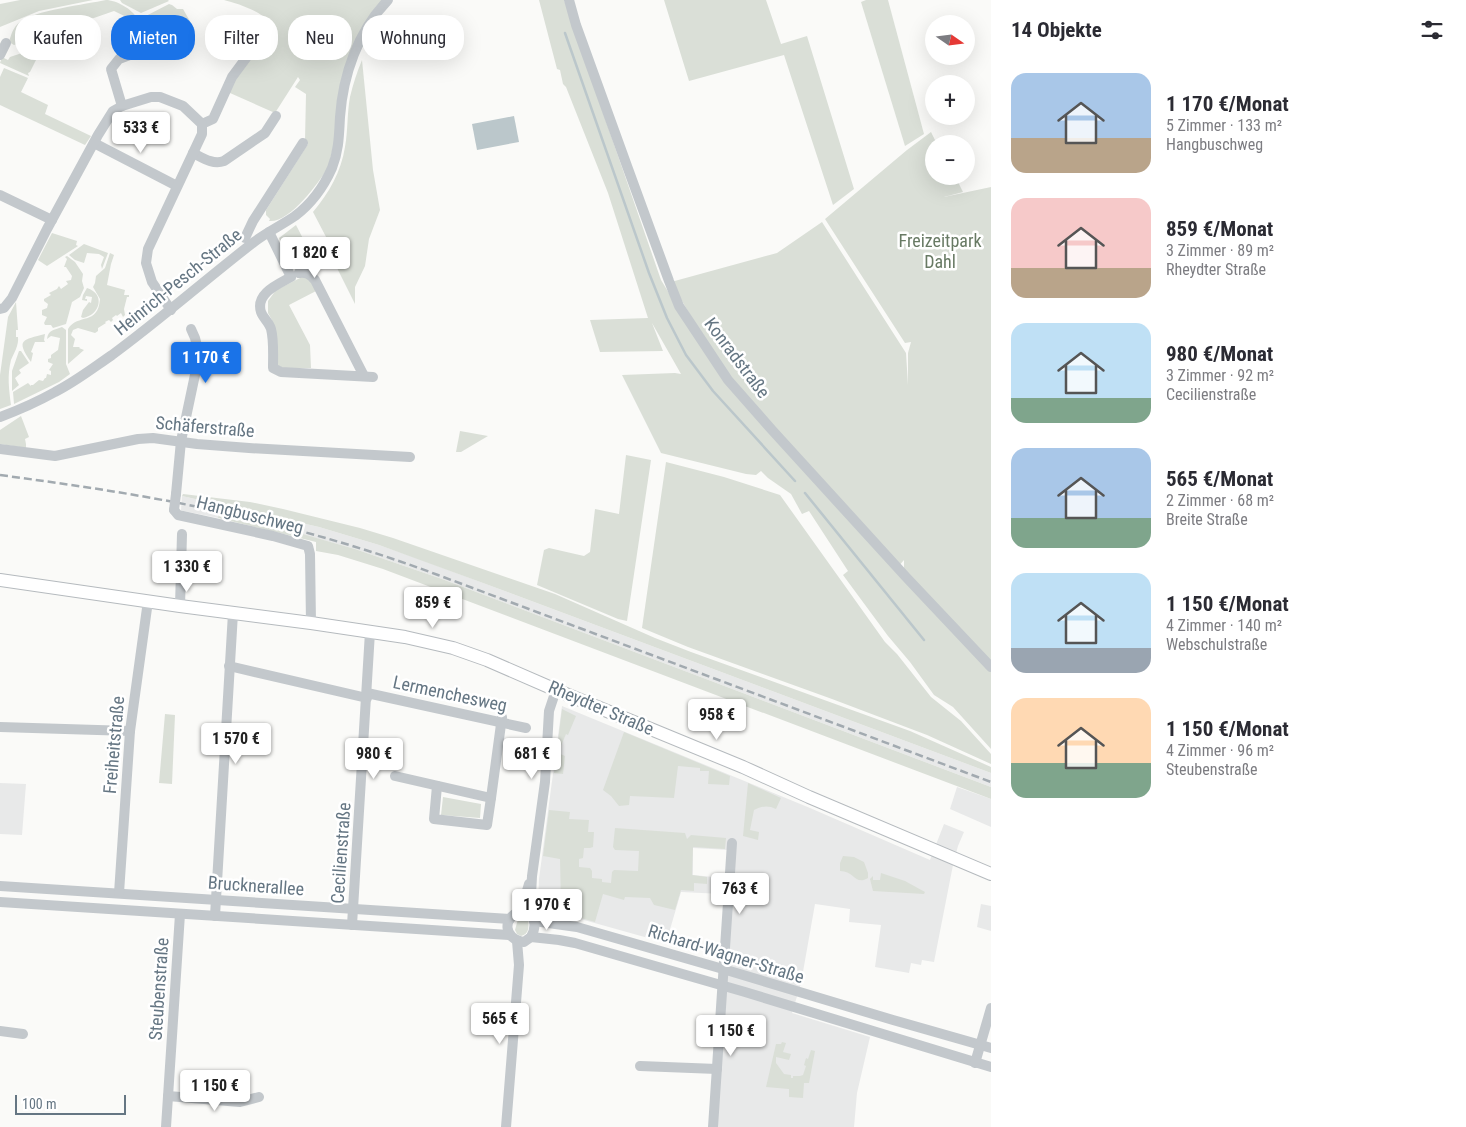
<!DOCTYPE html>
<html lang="de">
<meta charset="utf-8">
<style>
:root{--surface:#fff;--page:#f7f7f7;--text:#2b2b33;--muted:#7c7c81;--accent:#1a73e8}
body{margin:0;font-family:"Roboto Condensed",sans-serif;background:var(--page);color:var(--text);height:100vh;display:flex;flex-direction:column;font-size:19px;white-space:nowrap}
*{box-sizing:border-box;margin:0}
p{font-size:16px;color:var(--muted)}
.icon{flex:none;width:28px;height:28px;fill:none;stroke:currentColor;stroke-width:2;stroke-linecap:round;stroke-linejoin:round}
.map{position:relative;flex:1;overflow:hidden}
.sheet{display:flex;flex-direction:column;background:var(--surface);width:475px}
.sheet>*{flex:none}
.guide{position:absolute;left:15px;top:15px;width:475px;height:45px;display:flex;gap:10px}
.needle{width:32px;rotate:104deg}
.buttons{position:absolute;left:925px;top:15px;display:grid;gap:10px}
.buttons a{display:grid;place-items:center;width:50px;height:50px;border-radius:50%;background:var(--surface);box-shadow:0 5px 20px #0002;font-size:25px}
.scale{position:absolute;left:15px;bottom:12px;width:111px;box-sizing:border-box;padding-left:5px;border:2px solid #657683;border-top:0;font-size:14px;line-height:18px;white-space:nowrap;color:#657683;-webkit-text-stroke:4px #fff;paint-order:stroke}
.price{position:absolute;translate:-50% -42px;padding:0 11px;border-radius:5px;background:#fff;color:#222;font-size:16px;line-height:32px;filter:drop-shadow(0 1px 2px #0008)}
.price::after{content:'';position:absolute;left:50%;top:30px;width:15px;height:11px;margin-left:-8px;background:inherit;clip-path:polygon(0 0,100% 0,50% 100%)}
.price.current{background:var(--accent);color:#fff}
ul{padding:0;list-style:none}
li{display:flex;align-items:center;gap:15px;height:125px;padding:0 20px}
li span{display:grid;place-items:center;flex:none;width:140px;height:100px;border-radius:15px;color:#555}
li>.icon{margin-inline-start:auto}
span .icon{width:60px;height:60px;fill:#fffc;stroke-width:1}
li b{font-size:21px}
h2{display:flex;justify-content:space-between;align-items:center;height:60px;padding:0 20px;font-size:21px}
.tag{padding:0 18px;border-radius:20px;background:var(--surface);box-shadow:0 5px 20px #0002;font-size:18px;line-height:45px}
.tag.current{background:var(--accent);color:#fff}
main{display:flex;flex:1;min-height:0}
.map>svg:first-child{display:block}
.built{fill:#e8e9e9}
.green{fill:#dadfd7}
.water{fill:#bbc7cb}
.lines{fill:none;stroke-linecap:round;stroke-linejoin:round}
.stream{stroke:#bbc7cb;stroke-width:2.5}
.major-casing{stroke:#b5babe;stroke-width:14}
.minor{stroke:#c3c8cc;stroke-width:10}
.major{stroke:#fff;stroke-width:12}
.rail{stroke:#a2aab0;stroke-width:2.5;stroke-dasharray:8 4;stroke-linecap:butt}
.minor-bridge{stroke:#c3c8cc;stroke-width:10}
.labels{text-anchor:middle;stroke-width:5;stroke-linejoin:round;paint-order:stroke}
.park-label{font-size:18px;fill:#687a64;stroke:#fff}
.street-label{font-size:18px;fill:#657683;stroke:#fff}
</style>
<main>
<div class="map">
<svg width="991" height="1127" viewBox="0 0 991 1127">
<rect width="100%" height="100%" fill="#fafaf8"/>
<g class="built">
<polygon points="182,496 319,527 379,545 419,559 991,773 991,787 442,579 355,549 264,524 219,514 218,518 184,511 181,510"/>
<polygon points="562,706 810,808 930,860 944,824 964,832 958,846 953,865 934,962 922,960 921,965 911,963 909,973 875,967 881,925 849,922 850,909 815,904 801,983 792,1013 870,1037 857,1093 854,1127 711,1127 729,850 693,848 693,875 723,878 722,894 681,892 666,943 566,915 538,905 539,879"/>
<polygon points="0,783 26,784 22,835 0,834"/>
<polygon points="957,787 991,799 991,827 950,809"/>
<polygon points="981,904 991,906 991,931 977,927"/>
</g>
<g class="green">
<polygon points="20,0 93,0 39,11 0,27 0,4"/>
<path d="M106,0c10,0 26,9 31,18v4l-23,-11 -23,8 -3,5 -10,-4 -14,4 -7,-4 -15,4 -13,5 -6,13 -9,3 -5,-3c2,-7 4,-15 11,-20 12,-11 67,-18 86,-22z"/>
<polygon points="120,0 168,0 169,1 141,13 122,3"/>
<path d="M224,0h159l-22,32 -33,136c-10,15 -38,55 -59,53l1,-2 -4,-4v-5l42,-66 -3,-4 1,-46 -11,-7 5,-7 -2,-3 -23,36 -45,-20 -1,-5 32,-51 -2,-2 8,-15c-9,-10 -31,-17 -43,-20z"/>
<polygon points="539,0 564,0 661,280 692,331 709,357 991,671 991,749 953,707 934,695 910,662 888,636 843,575 848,571 809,511 802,514 791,494 768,478 761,471 756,475 746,474 661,453 622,375 675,373 681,374 652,323 663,351 600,352 590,320 648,318 608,193 566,87 563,84 560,70 557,69"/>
<polygon points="664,0 766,0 781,44 807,36 854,189 833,205 784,55 689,81"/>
<polygon points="866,0 888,0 924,134 905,146 861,2"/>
<polygon points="169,4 172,5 177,9 183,9 195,30 163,15 157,26 140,22 142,18"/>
<polygon points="28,51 38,56 30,72 28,73 29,76 0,63 2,57 8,60 10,57"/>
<path d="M362,60l11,110 7,40 -11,29 -4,27 -10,21v17l-23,-46 4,-2 -23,-44c16,-19 28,-40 32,-65 3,-17 2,-34 5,-50 3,-13 7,-25 12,-37z"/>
<polygon points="4,68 28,78 21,92 48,105 45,114 91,136 85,145 0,105 0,77"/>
<polygon points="931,132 937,144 934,144 934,176 955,176 963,192 944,197 991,187 991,663 904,573 904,560 897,568 717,361 671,282 777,253 822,222 906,353 908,385 908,353 911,342 905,343 825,219 907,150"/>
<polygon points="296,225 313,258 313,263 296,270 291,266 279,238"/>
<polygon points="52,233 77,241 76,245 78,246 47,266 38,260"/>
<polygon points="84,244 108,253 102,269 101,265 104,257 99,254 87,253 84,263 75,260 69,255"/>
<path d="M110,253l4,2 -3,9 -4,21 18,5 -1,5h5v2h-2l-3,12 1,6 -2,2 -2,-4 -4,3 -1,-1 -4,3 1,2 -2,2 -2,-2 -4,2 1,1 -8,5v3l-3,2 -17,-5 -5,2 -2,5 4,4 -2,8h7l-1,1 5,2 -16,14v-35c10,-16 30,-3 32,-30l-7,-12 2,-4 1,-7 9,-8z"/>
<polygon points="67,256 75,262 83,274 82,281 84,288 80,297 72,302 66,324 53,328 51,325 45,325 44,323 47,317 42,315 42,310 47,308 48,304 44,301 44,299 51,295 49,293 57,289 59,286 61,289 68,284 66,281 71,280 72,276 66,267 64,267 67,259 65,257"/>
<polygon points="306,275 318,290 289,305 310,345 311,368 283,368 277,365 272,320 268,313 268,301 276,290"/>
<path d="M87,288c19,6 13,27 -4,30l-2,-1 2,-7 6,-8 2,1 1,-6 -6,-1 -1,3h2v2l-5,-1 1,-5z"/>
<path d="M16,302l2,28h-2v7h2c1,8 -4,16 -7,23 -4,16 -2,29 0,45l-11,4v-34l8,-58z"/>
<path d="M62,327l4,3v34l4,10 -11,8 -45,22 -1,-12 15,-9 3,3v-1h2l6,-5 4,1 2,-3h1l1,-4 4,1v-4l-2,-1 4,-6 -5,-2v-3l3,-1v-3l7,-5 2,-12 -9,-2 -4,3c1,-9 7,-9 15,-12z"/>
<path d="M45,334l-1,6 1,2h-10l-4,10 2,1 -2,9c-16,-23 -8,-22 14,-28z"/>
<polygon points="19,351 21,351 29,363 19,370 21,373 15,378 19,385 12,391 12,371"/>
<polygon points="21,416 29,437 25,439 26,444 26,448 0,444 0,430"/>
<polygon points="460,431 488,436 461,452 456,452"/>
<polygon points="626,455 651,460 627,621 618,619 537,585 544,550 549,548 584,556 590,552 595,509 619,514"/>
<polygon points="666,462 724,477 780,495 885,642 897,654 931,697 961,721 991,754 991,764 927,735 832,699 688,647 642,628"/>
<polygon points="183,494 250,502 283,509 360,528 393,538 555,594 655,638 691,652 910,731 991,767 991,773 483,583 379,545 319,527 182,496"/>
<polygon points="219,514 292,531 355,549 442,579 991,787 991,799 383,569 338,555 316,551 316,542 218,518"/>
<polygon points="562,709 576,716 568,735 566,734 558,753 565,756 563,774 554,773"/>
<polygon points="165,714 175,715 172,784 159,783"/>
<polygon points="624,732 730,776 729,785 708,784 709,771 700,771 700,768 678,766 674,798 630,796 629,805 619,806 611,796 603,790"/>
<path d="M748,783l33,15 -5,11c-8,-4 -14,-3 -22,1l-4,20 9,2 -1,8 -15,-4z"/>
<polygon points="443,797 481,804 480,818 441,815"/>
<polygon points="549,810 570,812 569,819 589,820 588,832 594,832 593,847 590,848 584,848 583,858 579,859 579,867 590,868 592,871 592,878 602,879 602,882 611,883 612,872 614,870 638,871 639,851 615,850 613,847 615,828 685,833 687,839 691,835 726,838 725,849 693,847 692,875 707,877 707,884 694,883 694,891 681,890 675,910 654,905 650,898 625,897 624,900 603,894 595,922 556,911 557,905 561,904 560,859 543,856"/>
<path d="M843,856l11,1 10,5 4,11v5c-13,8 -13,-7 -28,-7v-8z"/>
<polygon points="881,873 905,881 925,892 924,894 873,891 870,879 873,876 873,880 880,880"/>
<path d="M523,916l5,4c1,7 1,14 -7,16l-4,-2 -2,-4 3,-11z"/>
<polygon points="782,1042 786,1043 783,1052 791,1054 789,1060 776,1057 776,1063 784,1074 791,1075 791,1078 793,1078 793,1076 800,1076 803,1075 806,1066 804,1065 806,1058 808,1059 811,1050 815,1051 809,1083 804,1083 803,1098 789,1097 789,1089 766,1087 776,1044 781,1044"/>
</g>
<polygon class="water" points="514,116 519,142 477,150 472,124"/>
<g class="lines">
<g class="stream">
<polyline points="565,33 649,273 667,318 686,355 713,391 795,481"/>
<polyline points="805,493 924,640"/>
</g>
<defs>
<polyline id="major" points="0,580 180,606 311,623 405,637 453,648 487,660 556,690 743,767 809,797 991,874"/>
</defs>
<use href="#major" class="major-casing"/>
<g class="minor">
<polyline points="569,0 576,25 627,166 669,281 679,306 728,380 772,430 906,577 991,667"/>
<polyline points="0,55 6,43"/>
<polyline points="122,106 111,69 119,59 135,53"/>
<polyline points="202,124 213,119 232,77 249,54"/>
<polyline points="94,143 177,186"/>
<path d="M193,153c10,5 20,12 31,8l41,-28 11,-17"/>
<polyline points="0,195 52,220"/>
<path d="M269,232l22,45c-12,7 -36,16 -30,35 2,6 8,10 10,17 3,11 2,26 2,39l8,4 92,5"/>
<polyline points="245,238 253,221 303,143"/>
<path d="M299,273c7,-1 11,1 16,7l49,96"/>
<polyline points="299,273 327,258"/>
<polyline points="0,309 4,308 12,298 47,229 98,135 113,111 122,106 151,97 160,97 183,106 202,124 202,134 148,249 146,263 152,282 171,310"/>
<path d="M0,417c19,-7 37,-15 55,-25 20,-10 38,-24 57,-37 49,-36 94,-76 142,-113 13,-10 28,-17 41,-26 16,-12 29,-30 37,-48 7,-18 7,-33 8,-51 3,-42 18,-86 48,-117"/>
<polyline points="0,449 55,456 138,439 153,438 197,444 249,448 410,457"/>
<polyline points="176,494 181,441 196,370 198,350 195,338 191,329"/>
<polyline points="174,510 178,515 273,536 308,546 310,554 311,623"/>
<polyline points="180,606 182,534"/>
<polyline points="229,666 367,698"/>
<polyline points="367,693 526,728"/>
<polyline points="0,727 130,731"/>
<polyline points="395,776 491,798 502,717"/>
<polyline points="437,786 434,819 487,825 491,798"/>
<polyline points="0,886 510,919"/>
<polyline points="119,893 130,731 148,601"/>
<polyline points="0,902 509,935"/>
<path d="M521,911c15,2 16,15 10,26l-7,5c-21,-3 -22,-25 -3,-31z"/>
<polyline points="521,911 529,884"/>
<polyline points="530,914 532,876 545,782 549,711 556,690"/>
<polyline points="215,916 233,613"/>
<polyline points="534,921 577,927 723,969 893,1020 991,1048"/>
<polyline points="352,925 370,632"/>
<polyline points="531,937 559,940 575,943 745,992 991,1067"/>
<polyline points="0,1031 23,1034"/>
<polyline points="975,1063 991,1008"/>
<polyline points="640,1066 717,1069"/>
<polyline points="168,1096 240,1102 259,1097"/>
<polyline points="166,1127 180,914"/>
<polyline points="506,1127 519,965 517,941"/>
<polyline points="713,1127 732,843"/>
</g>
<use href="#major" class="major"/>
<path class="rail" d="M0,475c73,10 145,20 217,36 75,16 149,37 221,64l553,207"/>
<polyline class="minor-bridge" points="174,510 176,494"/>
</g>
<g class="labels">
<g class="park-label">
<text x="940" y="247">Freizeitpark<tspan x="940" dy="21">Dahl</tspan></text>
</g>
<g class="street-label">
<text transform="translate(178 282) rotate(-39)" y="6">Heinrich-Pesch-Straße</text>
<text transform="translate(737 358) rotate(53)" y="6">Konradstraße</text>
<text transform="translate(205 427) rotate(5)" y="6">Schäferstraße</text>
<text transform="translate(250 515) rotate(14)" y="6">Hangbuschweg</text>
<text transform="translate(450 694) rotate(12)" y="6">Lermenchesweg</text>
<text transform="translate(601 708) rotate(23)" y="6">Rheydter Straße</text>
<text transform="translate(114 745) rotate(-85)" y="6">Freiheitstraße</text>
<text transform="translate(341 853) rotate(-86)" y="6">Cecilienstraße</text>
<text transform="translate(256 886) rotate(4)" y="6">Brucknerallee</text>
<text transform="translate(726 954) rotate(17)" y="6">Richard-Wagner-Straße</text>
<text transform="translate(159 989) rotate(-86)" y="6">Steubenstraße</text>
</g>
</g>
</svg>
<div class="buttons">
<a><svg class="needle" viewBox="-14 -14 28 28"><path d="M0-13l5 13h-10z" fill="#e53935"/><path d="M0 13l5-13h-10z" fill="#7c7c81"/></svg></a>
<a>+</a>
<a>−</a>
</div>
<div class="scale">100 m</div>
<b class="price" style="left:141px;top:154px">533 €</b>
<b class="price" style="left:315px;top:279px">1 820 €</b>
<b class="price current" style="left:206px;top:384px">1 170 €</b>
<b class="price" style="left:187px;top:593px">1 330 €</b>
<b class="price" style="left:433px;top:629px">859 €</b>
<b class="price" style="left:717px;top:741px">958 €</b>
<b class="price" style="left:236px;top:765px">1 570 €</b>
<b class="price" style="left:374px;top:780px">980 €</b>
<b class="price" style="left:532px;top:780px">681 €</b>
<b class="price" style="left:740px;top:915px">763 €</b>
<b class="price" style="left:547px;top:931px">1 970 €</b>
<b class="price" style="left:500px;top:1045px">565 €</b>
<b class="price" style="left:731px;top:1057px">1 150 €</b>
<b class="price" style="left:215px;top:1112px">1 150 €</b>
<div class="guide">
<a class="tag">Kaufen</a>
<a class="tag current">Mieten</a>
<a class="tag">Filter</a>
<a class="tag">Neu</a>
<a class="tag">Wohnung</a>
</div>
</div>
<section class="sheet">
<h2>14 Objekte<svg class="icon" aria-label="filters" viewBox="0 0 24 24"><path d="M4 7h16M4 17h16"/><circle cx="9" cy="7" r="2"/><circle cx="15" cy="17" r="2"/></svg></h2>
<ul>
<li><span style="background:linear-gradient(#a9c7e8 65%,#b9a48a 0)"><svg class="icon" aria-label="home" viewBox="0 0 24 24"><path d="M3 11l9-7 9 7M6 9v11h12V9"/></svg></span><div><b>1 170 €/Monat</b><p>5 Zimmer · 133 m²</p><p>Hangbuschweg</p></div></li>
<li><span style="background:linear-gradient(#f6c9c9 70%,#b9a48a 0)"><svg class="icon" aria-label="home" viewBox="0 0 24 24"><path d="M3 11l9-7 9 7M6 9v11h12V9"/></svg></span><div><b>859 €/Monat</b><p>3 Zimmer · 89 m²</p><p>Rheydter Straße</p></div></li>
<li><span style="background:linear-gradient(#bfe0f5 75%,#7fa58c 0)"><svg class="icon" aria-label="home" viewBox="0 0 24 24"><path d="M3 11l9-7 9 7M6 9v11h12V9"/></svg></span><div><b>980 €/Monat</b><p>3 Zimmer · 92 m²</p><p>Cecilienstraße</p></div></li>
<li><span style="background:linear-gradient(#a9c7e8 70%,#7fa58c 0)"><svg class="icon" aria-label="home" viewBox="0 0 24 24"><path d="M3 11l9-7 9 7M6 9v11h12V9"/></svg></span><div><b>565 €/Monat</b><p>2 Zimmer · 68 m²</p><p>Breite Straße</p></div></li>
<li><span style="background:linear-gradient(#bfe0f5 75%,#9aa5b1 0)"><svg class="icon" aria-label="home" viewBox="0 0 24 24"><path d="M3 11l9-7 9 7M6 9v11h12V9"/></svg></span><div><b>1 150 €/Monat</b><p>4 Zimmer · 140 m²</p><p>Webschulstraße</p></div></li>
<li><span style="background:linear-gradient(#ffd9b3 65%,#7fa58c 0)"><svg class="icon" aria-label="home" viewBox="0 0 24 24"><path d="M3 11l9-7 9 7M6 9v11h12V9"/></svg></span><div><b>1 150 €/Monat</b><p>4 Zimmer · 96 m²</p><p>Steubenstraße</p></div></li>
</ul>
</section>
</main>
